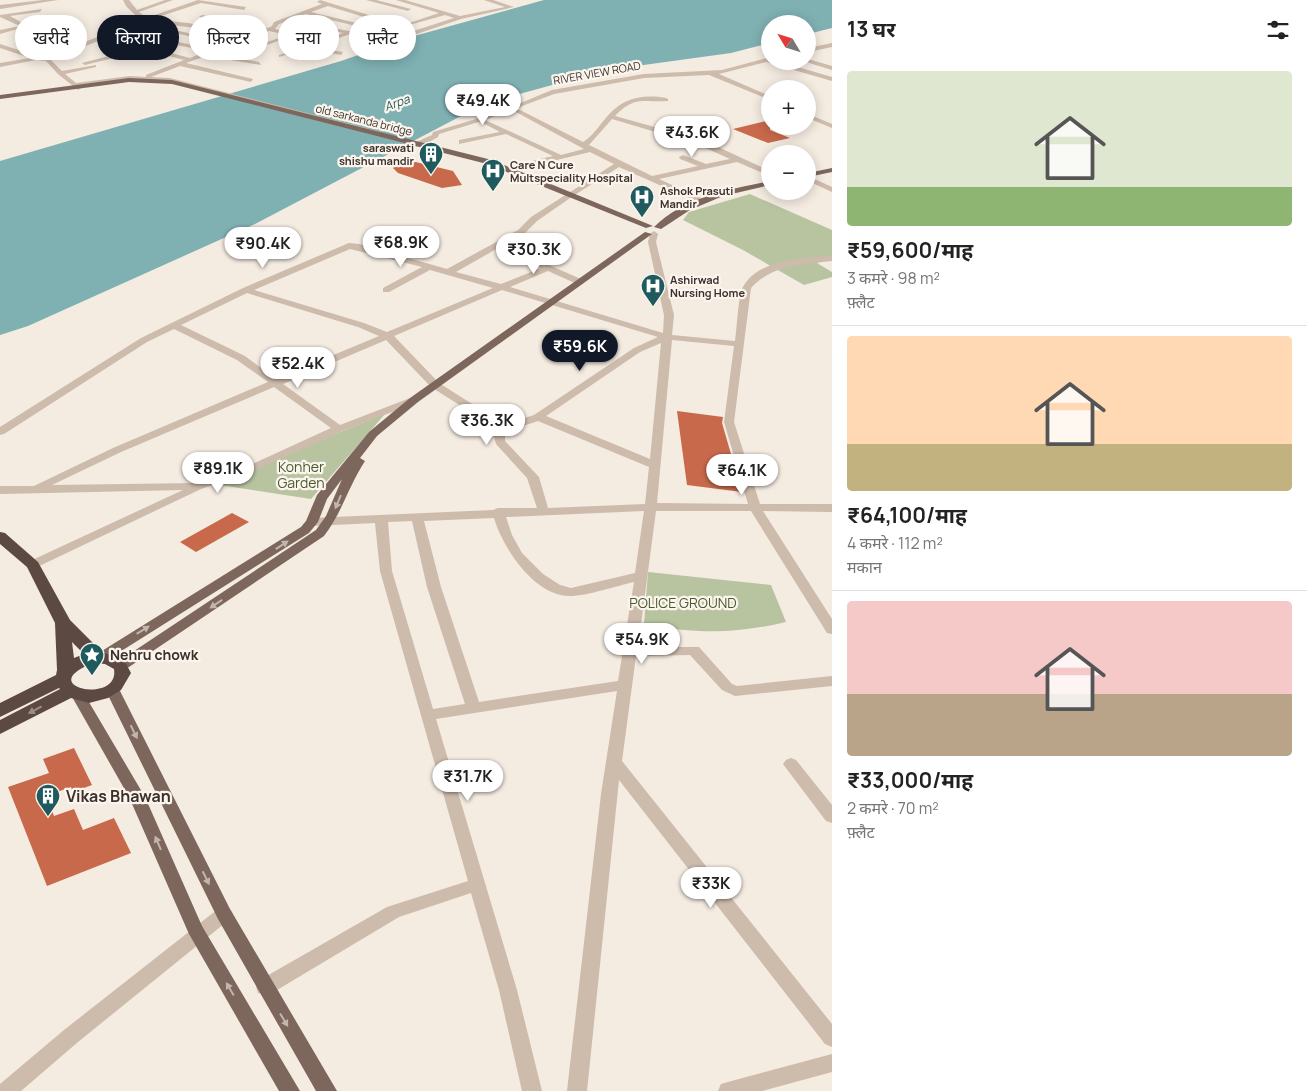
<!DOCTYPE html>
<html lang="hi">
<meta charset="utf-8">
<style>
:root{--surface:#fff;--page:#f2f2f2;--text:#222;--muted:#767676;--line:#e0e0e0;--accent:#111827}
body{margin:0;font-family:Manrope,"Noto Sans Devanagari",sans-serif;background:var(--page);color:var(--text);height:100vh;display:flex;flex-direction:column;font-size:19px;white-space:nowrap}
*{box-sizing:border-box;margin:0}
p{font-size:16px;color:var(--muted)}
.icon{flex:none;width:28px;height:28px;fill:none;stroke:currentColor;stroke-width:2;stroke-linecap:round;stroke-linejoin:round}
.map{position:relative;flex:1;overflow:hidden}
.side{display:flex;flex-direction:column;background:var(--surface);width:475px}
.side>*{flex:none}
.top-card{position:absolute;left:15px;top:15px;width:475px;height:45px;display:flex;gap:10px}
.needle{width:32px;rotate:308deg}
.controls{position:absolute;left:761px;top:15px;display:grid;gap:10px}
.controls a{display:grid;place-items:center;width:55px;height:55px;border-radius:50%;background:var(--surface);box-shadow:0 2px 12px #0003;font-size:25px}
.price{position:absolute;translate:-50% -42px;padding:0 11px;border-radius:18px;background:#fff;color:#222;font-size:16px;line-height:32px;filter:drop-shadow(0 1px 2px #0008)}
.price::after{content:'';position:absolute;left:50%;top:30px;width:15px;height:11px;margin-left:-8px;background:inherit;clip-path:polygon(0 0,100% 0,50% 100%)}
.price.selected{background:var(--accent);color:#fff}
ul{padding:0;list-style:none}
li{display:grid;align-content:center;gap:10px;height:265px;padding:0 15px}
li+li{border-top:1px solid var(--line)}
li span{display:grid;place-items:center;height:155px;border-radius:5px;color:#555}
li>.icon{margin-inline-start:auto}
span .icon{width:90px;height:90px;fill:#fffc;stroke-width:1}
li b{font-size:21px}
h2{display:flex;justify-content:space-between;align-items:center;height:60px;padding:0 15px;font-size:21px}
.chip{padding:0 18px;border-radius:22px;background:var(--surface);box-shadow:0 2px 12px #0003;font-size:18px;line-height:45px}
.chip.selected{background:var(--accent);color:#fff}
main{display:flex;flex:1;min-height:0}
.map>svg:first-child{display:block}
.green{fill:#b8c4a0}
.water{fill:#7fb0b2}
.building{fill:#c8694b}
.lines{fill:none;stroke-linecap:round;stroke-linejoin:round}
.minor{fill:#cdbbac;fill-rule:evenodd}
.major{fill:#7d675c;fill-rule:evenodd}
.highway{fill:#5c4a42;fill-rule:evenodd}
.oneway{fill:#c2b5ac}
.oneway2{fill:#9c8e87}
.labels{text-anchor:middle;stroke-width:4.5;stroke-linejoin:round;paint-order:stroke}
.far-street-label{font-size:11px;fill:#3b302b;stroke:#fbf5ee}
.far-poi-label{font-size:11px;font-weight:bold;fill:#3b302b;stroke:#fbf5ee;text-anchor:start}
.far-water-label{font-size:12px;font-style:italic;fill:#1f5a5e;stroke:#fbf5ee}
.park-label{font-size:14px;fill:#4a5a2e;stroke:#fbf5ee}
.poi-label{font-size:14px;font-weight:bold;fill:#3b302b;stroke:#fbf5ee;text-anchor:start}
.near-poi-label{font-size:16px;font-weight:bold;fill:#3b302b;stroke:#fbf5ee;text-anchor:start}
</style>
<main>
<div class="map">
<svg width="832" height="1091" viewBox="0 0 832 1091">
<rect width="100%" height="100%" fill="#f4ebe1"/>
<g class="green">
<polygon points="750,194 832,230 832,259 817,263 832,272 832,277 804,285 743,250 683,220 689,212"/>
<polygon points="385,414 311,499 213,484"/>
<path d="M648,572l123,13 15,37c-50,12 -91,12 -142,2z"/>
</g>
<polygon class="water" points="544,0 832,0 832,28 808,34 808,24 770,24 770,43 731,53 607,70 512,96 461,116 255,224 28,326 0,335 0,161 341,61 407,38"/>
<g class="building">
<polygon points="770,120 770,130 790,138 768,143 733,129"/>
<polygon points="403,159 453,171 462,185 442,188 398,173 393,168"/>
<polygon points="677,411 723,417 722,423 742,492 687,485"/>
<polygon points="232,513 249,522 196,552 180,542"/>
<polygon points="74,748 92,785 73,792 71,787 46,796 54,816 74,809 83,830 114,818 131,853 47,886 8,787 49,773 43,759"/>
</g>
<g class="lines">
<g class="minor">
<polygon points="43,0 58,0 0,9 0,5"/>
<path d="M123,0h6l8,10 28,-10h8l-34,12 10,7v-2l49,-17 48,7 -2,3 -43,-7 -49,16 36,4 61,12 13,-5 -63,-13 3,-2 66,13 4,-2 2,-4 48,-18 -5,-2 3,-2 65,20v2l-72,25 30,5 -2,3 -34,-6 -28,8v-2l38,-13 -48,-11 -57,22 47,9 2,3 -55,-9 -20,7 67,16 -2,3 -71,-16 -29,11 19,1 212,54 -3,2 -209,-52 -40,-2 -50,6 1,2 -3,2 -20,-16 -12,-13 -10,-1 -36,7v-4l30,-5 -30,-10v-4l37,12 10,1 93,-37 -14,-14zM328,6l49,15 -12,4 -54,-13zM306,14l54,13 -11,4 -49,-9v2l43,9 -21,7 -47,-11 4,-5zM144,22l44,5 55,10 -12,5 -76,-16 -3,2 73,16 -12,5 -90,-18zM118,33l2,1 87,17 -17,7 -38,-10 12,-3 -2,-3 -80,21 3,2 61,-15 38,10 -38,15v2l-16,-1 -54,7 -11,-9 31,-7v-2l-34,6 -11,-11z"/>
<polygon points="366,0 376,0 411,9 408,11"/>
<polygon points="396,0 405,0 460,16 505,7 484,0 493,0 514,7 461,19 361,53 361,51 404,34 454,18 445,15 406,26 406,24 439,13"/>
<polygon points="42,9 40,12 10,16 28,26 0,34 0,30 20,26 0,17 0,15"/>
<polygon points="279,38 284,39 246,52 241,51"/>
<polygon points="832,43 832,47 808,52 808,48"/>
<path d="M770,57v4h7l55,16v4l-66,-19 -47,12 51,22v4l-61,-25 -65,3 -90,16 -69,26 76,35 23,-6 -68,-37v-2h4l63,32c10,-6 15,-15 22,-23 17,-21 36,-25 61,-21l2,1v2c-24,2 -33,-6 -53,15l90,25 65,30v5l-33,-14 -78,17 46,21 1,2 -4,2 -83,-37 -46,29 -36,25 -13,13 -20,11 79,35v4h-6l-29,-13 -38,16 153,46 1,-18 -16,-73 2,-8 4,-3 4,3 -2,8 18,73 -2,20 63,6c2,-12 3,-45 8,-54 16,-29 61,-28 89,-32v6c-30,3 -60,4 -81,27l-17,134 26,82h72v8l-69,-1 69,108v15l-5,-1 -76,-122h-95l-18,136h61l33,37 5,2 95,-10v10l-97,10 -13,-6 -32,-35 -54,1 -14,105 210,263v23l-7,-3 -206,-264 -32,311h-20l34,-297 16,-103 -181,28 81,271 25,101h-20l-23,-101 -28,-97 -72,24 -127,76 -7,2 -7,-2 -2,-6 2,-6 129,-74 81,-26 -88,-310 -5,-48 -63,3 -6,-4 6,-4 181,-8 5,-2h39l-10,-30 -31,-34 -5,-19 -60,-38 -45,-47 -103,44 57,41 70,-27h8v4l-75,29 -85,38 -57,20 -168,80 -5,-1 -1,-3 1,-3 155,-72 -183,4v-8h34l79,-38 155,-66 -31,-22 -63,-31 -27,13 -143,92 -4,1v-8l141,-89 102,-50 106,-45 10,1 88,25 71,-39 13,-13 83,-53 -24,-12 -79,19h-3v-4l45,-11 -47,-22 -47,10v-4l41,-8 -17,-9 -1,-2 -43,13 -1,3 -18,10h-6v-4l18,-8 1,-3 66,-20 53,-22 92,-16 78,-4zM612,119l87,26 31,14 -24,5 -23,-9 -4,2 1,2 18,7 -46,10 -63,-31zM498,248l43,20 -40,16 -45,-12zM350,249l72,18 -39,21v4h6l41,-22 63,18 -106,44 -23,-9 -110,-33zM502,290l156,47 -24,11 -100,67 -32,10 -3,-4 -60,-38 -45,-47zM247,293l111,34 21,9 -103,43 -31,-23 -64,-31zM672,340l62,6 -10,76 24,82 -91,-1zM661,343l-11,116 -104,-43 94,-64zM274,387l57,41 -81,37 -51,18 -147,2 69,-33zM538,421l111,46 -4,37 -97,4 -9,-31 -34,-36v-9zM644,511l-9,62 -64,15 -11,-3 -17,-11 -21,-21 -10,-18 -6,-18zM494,518c9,30 40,78 76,78 17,0 46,-10 64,-14l-16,99 -139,21 -38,-115 -17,-66zM412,521l15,66 38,117 -32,5 -41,-138 -4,-49z"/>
<polygon points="808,59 832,66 832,70 806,62"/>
<polygon points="808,114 832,124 832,128 808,118"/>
<polygon points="808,176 832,187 832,192 808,181"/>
<polygon points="791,758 796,760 832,805 832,823 826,821 786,768 783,764 786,760"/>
<polygon points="224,907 230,909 233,914 230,919 78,1042 21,1091 0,1091 0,1084 64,1030 218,909"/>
<polygon points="832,1054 832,1072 762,1091 718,1091 721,1084 728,1082"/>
</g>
<g class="major">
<polygon points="129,78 172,80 492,160 653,226 646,228 487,164 172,84 129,82 0,99 0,95"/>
<polygon points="832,168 832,172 808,177 808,173"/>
<path d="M770,181v4l-47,11 -33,14 -29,19 -7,-2c30,-30 77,-38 116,-46z"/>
<path d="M645,232l7,2 -234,168 -41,34 -17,22 5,3c-16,24 -23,52 -41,75l-198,133h-10l-2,-3 2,-3 200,-133 10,-14 16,-37 -15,20 -9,23 -9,11 -202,127h-10l-2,-3 2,-3 204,-127 5,-6 11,-26 52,-63 41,-34z"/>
<polygon points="112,684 117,686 119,689 230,909 337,1091 316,1091 218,919 105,689 107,686"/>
<polygon points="78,690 83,692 145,797 202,926 300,1091 279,1091 189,934 129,797 71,695 73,692"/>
</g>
<path class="highway" d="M0,532l5,1 33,29 32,58 32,32 22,8 7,13 -10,17 -13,8 -19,5 -18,-5 -71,36v-14l60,-31 -1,-1 -59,29v-14l56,-28 1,-5 -2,-47 -28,-56 -27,-23zM72,642l12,12 -10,4zM94,663l11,1 9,5c6,37 -83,17 -20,-6z"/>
</g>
<defs><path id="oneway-solid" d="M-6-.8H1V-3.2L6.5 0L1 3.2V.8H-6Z" transform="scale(1.25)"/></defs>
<g class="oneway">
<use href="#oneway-solid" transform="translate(338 502) rotate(113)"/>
<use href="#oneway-solid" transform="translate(282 545) rotate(-33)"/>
<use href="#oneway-solid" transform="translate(216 604) rotate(146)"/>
<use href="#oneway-solid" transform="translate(143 630) rotate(-31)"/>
<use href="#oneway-solid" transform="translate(134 732) rotate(64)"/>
<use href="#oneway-solid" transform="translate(158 843) rotate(-113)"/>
<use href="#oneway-solid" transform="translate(206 878) rotate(64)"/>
<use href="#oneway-solid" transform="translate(230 989) rotate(-120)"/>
<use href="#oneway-solid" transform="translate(284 1020) rotate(59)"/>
</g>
<use class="oneway2" href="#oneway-solid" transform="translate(35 710) rotate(152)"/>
<defs>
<symbol id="building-pin" viewBox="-11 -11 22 30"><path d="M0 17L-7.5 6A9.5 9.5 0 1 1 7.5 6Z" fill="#1f5a5e" stroke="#fbf5ee"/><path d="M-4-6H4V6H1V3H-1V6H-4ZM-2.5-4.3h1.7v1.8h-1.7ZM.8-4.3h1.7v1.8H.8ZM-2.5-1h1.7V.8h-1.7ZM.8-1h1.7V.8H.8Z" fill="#fff"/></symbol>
<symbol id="hospital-pin" viewBox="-11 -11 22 30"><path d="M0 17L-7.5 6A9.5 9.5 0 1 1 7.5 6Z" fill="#1f5a5e" stroke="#fbf5ee"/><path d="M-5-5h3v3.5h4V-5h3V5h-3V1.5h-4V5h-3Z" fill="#fff"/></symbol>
<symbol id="sight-pin" viewBox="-11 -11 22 30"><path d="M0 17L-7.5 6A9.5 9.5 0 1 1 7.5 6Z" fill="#1f5a5e" stroke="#fbf5ee"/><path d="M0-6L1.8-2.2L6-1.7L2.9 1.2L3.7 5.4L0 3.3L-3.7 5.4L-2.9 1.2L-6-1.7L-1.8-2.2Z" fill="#fff"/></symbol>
</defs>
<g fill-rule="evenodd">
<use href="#building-pin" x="417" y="140" width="28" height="38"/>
<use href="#hospital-pin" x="479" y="157" width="28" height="38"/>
<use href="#hospital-pin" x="628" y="183" width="28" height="38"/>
<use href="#hospital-pin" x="639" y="272" width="28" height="38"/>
<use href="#sight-pin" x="78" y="641" width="28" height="38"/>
<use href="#building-pin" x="34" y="782" width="28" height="38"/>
</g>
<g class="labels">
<g class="far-street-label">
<text transform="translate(597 73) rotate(-10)" y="4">RIVER VIEW ROAD</text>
<text transform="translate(364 120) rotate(14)" y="4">old sarkanda bridge</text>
</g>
<g class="far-poi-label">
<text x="414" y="152" text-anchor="end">saraswati<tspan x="414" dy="13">shishu mandir</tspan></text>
<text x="510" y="169">Care N Cure<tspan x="510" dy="13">Multspeciality Hospital</tspan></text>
<text x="660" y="195">Ashok Prasuti<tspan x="660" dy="13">Mandir</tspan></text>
<text x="670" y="284">Ashirwad<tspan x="670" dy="13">Nursing Home</tspan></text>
</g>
<g class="far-water-label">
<text transform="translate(397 103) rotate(-20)" y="4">Arpa</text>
</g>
<g class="park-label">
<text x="301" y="472">Konher<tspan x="301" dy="16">Garden</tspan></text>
<text x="683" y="608">POLICE GROUND</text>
</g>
<g class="poi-label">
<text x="110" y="660">Nehru chowk</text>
</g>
<g class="near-poi-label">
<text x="66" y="802">Vikas Bhawan</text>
</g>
</g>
</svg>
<div class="controls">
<a><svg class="needle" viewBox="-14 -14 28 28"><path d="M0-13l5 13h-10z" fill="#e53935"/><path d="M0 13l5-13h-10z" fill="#767676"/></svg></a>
<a>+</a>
<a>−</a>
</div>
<b class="price" style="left:483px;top:126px">₹49.4K</b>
<b class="price" style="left:692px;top:158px">₹43.6K</b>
<b class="price" style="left:401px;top:268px">₹68.9K</b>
<b class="price" style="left:263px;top:269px">₹90.4K</b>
<b class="price" style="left:534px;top:275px">₹30.3K</b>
<b class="price selected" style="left:580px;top:372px">₹59.6K</b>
<b class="price" style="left:298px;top:389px">₹52.4K</b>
<b class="price" style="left:487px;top:446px">₹36.3K</b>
<b class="price" style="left:218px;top:494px">₹89.1K</b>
<b class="price" style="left:742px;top:496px">₹64.1K</b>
<b class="price" style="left:642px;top:665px">₹54.9K</b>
<b class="price" style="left:468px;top:802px">₹31.7K</b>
<b class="price" style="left:711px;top:909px">₹33K</b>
<div class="top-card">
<a class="chip">खरीदें</a>
<a class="chip selected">किराया</a>
<a class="chip">फ़िल्टर</a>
<a class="chip">नया</a>
<a class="chip">फ़्लैट</a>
</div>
</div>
<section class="side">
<h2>13 घर<svg class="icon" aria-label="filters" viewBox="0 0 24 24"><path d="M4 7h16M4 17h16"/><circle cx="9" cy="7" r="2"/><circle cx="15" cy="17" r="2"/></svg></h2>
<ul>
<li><span style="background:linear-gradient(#dfe7d0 75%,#8fb573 0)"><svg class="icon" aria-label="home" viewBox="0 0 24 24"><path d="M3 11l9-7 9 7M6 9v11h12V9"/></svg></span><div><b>₹59,600/माह</b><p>3 कमरे · 98 m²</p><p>फ़्लैट</p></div></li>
<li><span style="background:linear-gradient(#ffd9b3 70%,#c2b280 0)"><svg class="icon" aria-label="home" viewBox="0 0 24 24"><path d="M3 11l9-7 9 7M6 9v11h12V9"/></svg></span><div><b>₹64,100/माह</b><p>4 कमरे · 112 m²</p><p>मकान</p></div></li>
<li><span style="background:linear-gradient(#f6c9c9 60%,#b9a48a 0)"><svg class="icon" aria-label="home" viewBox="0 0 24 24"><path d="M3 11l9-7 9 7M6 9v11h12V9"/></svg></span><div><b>₹33,000/माह</b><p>2 कमरे · 70 m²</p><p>फ़्लैट</p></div></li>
</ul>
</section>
</main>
